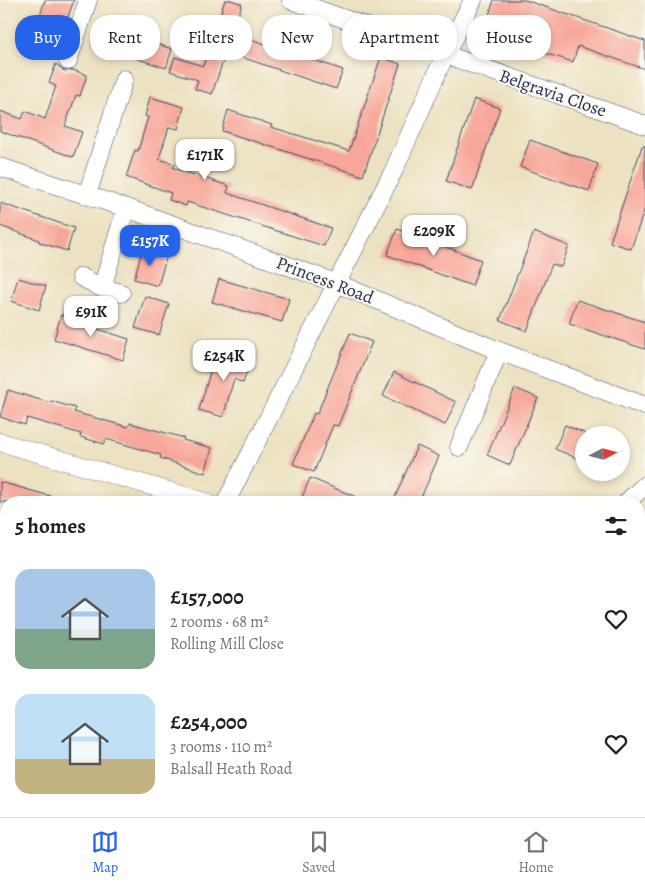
<!DOCTYPE html>
<meta charset="utf-8">
<style>
:root{--surface:#fff;--page:#f2f2f2;--text:#202124;--muted:#757577;--line:#e0e0e0;--accent:#2563eb}
body{margin:0;font-family:Alegreya,serif;background:var(--page);color:var(--text);height:100vh;display:flex;flex-direction:column;font-size:19px;white-space:nowrap}
*{box-sizing:border-box;margin:0}
p{font-size:16px;color:var(--muted)}
.icon{flex:none;width:28px;height:28px;fill:none;stroke:currentColor;stroke-width:2;stroke-linecap:round;stroke-linejoin:round}
.map{position:relative;flex:1;overflow:hidden}
.side{position:absolute;left:0px;top:496px;width:645px;height:321px;display:flex;flex-direction:column;background:var(--surface);border-radius:20px 20px 0 0;box-shadow:0 2px 8px #0003}
.side>*{flex:none}
.guide{position:absolute;left:15px;top:15px;width:615px;height:45px;display:flex;gap:10px}
.needle{width:32px;rotate:83deg}
.fabs{position:absolute;left:575px;top:426px;display:grid;gap:10px}
.fabs a{display:grid;place-items:center;width:55px;height:55px;border-radius:50%;background:var(--surface);box-shadow:0 2px 8px #0003;font-size:25px}
.price{position:absolute;translate:-50% -42px;padding:0 11px;border-radius:10px;background:#fff;color:#222;font-size:16px;line-height:32px;filter:drop-shadow(0 1px 2px #0008)}
.price::after{content:'';position:absolute;left:50%;top:30px;width:15px;height:11px;margin-left:-8px;background:inherit;clip-path:polygon(0 0,100% 0,50% 100%)}
.price.selected{background:var(--accent);color:#fff}
ul{padding:0;list-style:none}
li{display:flex;align-items:center;gap:15px;height:125px;padding:0 15px}
li span{display:grid;place-items:center;flex:none;width:140px;height:100px;border-radius:15px;color:#555}
li>.icon{margin-inline-start:auto}
span .icon{width:60px;height:60px;fill:#fffc;stroke-width:1}
li b{font-size:21px}
h2{display:flex;justify-content:space-between;align-items:center;height:60px;padding:0 15px;font-size:21px}
.pill{padding:0 18px;border-radius:20px;background:var(--surface);box-shadow:0 2px 8px #0003;font-size:18px;line-height:45px}
.pill.selected{background:var(--accent);color:#fff}
.menu{display:flex;justify-content:space-around;align-items:center;height:70px;border-top:1px solid var(--line);background:var(--surface);font-size:14px;color:var(--muted)}
.menu a{display:grid;justify-items:center;gap:2px}
.menu .selected{color:var(--accent)}
.map>svg:first-child{display:block}
.green{fill:#98c878;stroke:#5a7c6b}
.lines{fill:none;stroke-linecap:round;stroke-linejoin:round}
.river{stroke:#67aedd;stroke-width:34}
.building{fill:#f7a799}
.minor-casing{stroke:#3a4a6d;stroke-width:19}
.tertiary-casing{stroke:#3a4a6d;stroke-width:23}
.minor{stroke:#fff;stroke-width:18}
.tertiary{stroke:#fff;stroke-width:21}
.labels{text-anchor:middle;stroke-width:4;stroke-linejoin:round;paint-order:stroke}
.street-label{font-size:18px;fill:#1b2f5e;stroke:#fbf7ec}
</style>
<div class="map">
<svg width="645" height="817" viewBox="0 0 645 817">
<rect width="100%" height="100%" fill="#fbf7ec"/>
<filter id="ink" filterUnits="userSpaceOnUse"><feTurbulence type="fractalNoise" baseFrequency=".02" numOctaves="2"/><feDisplacementMap in="SourceGraphic" scale="10" xChannelSelector="R" yChannelSelector="G"/><feConvolveMatrix kernelMatrix="1 2 1 2 8 2 1 2 1" color-interpolation-filters="sRGB"/></filter>
<filter id="wash" filterUnits="userSpaceOnUse"><feTurbulence type="fractalNoise" baseFrequency=".0096" numOctaves="4" result="noise"/><feDisplacementMap in="SourceGraphic" scale="20" xChannelSelector="R" yChannelSelector="G"/><feGaussianBlur stdDeviation="1.12" result="paint"/><feColorMatrix in="noise" values="0 0 0 0 0 0 0 0 0 0 0 0 0 0 0 0 0 1.4 0 .05"/><feComposite in="paint" operator="in"/></filter>
<g filter="url(#wash)">
<rect width="100%" height="100%" fill="#ece2c1"/>
<g class="green">
<polygon points="0,728 6,730 6,811 52,811 49,817 0,817"/>
<polygon points="211,811 597,811 607,817 224,817"/>
</g>
<g class="lines">
<g class="river">
<polyline points="0,633 6,635"/>
<polyline points="497,811 507,817"/>
</g>
</g>
<g id="blocks">
<g class="building">
<polygon points="45,0 74,0 61,37 36,28"/>
<polygon points="225,0 231,0 242,4 232,33 343,70 336,89 226,52 212,94 195,89 198,80 170,71 175,57 203,66"/>
<polygon points="494,0 525,0 645,41 645,69 578,46 573,62 504,40 510,22 489,15"/>
<polygon points="98,24 172,49 166,68 92,44"/>
<polygon points="381,57 400,64 363,176 222,131 228,110 272,125 271,127 349,151"/>
<polygon points="56,64 64,71 73,70 87,75 80,96 76,95 65,126 82,132 73,157 0,131 0,111 22,119 25,111 45,119 56,86 49,83"/>
<polygon points="150,97 184,107 178,129 169,127 159,159 175,164 173,168 229,186 227,193 331,228 324,246 187,202 186,206 169,200 171,193 126,177 135,150 138,151 148,117 145,116"/>
<polygon points="474,99 500,108 472,190 446,181"/>
<polygon points="530,140 598,164 589,191 520,167"/>
<polygon points="642,146 645,146 645,208 631,249 610,242"/>
<polygon points="0,203 74,228 67,251 39,242 39,240 0,226"/>
<polygon points="397,229 481,260 472,286 387,255"/>
<polygon points="534,232 569,246 561,267 552,264 527,331 500,320"/>
<polygon points="143,248 167,255 158,286 134,279"/>
<polygon points="18,278 46,286 39,310 11,301"/>
<polygon points="219,279 289,299 282,322 212,302"/>
<polygon points="145,296 169,304 159,335 135,328"/>
<polygon points="577,300 645,322 645,349 569,324"/>
<polygon points="61,315 89,323 88,326 129,339 123,360 54,339"/>
<polygon points="350,333 372,342 338,426 333,425 314,472 293,464 314,413 317,414"/>
<polygon points="228,349 252,357 243,383 234,379 223,417 199,410 214,359 224,362"/>
<polygon points="394,372 456,402 445,425 383,396"/>
<polygon points="515,388 538,398 510,465 487,455"/>
<polygon points="8,390 50,403 51,401 75,408 74,412 128,427 130,423 184,438 183,440 212,448 205,473 160,458 161,455 106,439 104,444 80,437 81,434 27,418 25,425 0,417"/>
<polygon points="565,425 584,433 584,461 555,449"/>
<polygon points="417,446 439,456 419,502 393,502"/>
<polygon points="310,478 368,502 300,502"/>
<polygon points="0,482 58,498 57,502 0,502"/>
</g>
</g>
</g>
<g filter="url(#ink)">
<use href="#blocks" fill-opacity="0" stroke="#3a4a6d" stroke-width="1"/>
<g class="lines">
<defs>
<g id="minor">
<polyline points="291,0 645,125"/>
<polyline points="68,61 88,0"/>
<polyline points="0,167 126,208 336,283 499,351 645,406"/>
<polyline points="87,195 124,79"/>
<polyline points="81,277 102,288 121,293"/>
<polyline points="102,288 126,208"/>
<polyline points="0,442 206,502"/>
<polyline points="459,447 499,351"/>
<polyline points="226,502 394,170 445,55 473,0"/>
<polyline points="627,502 645,485"/>
<polyline points="639,686 645,688"/>
<polyline points="67,817 70,811"/>
</g>
<g id="tertiary">
<polyline points="0,709 6,712"/>
<polyline points="180,811 188,817"/>
</g>
</defs>
<use href="#minor" class="minor-casing"/>
<use href="#tertiary" class="tertiary-casing"/>
<use href="#minor" class="minor"/>
<use href="#tertiary" class="tertiary"/>
</g>
</g>
<g class="labels">
<g class="street-label">
<text transform="translate(553 93) rotate(19)" y="6">Belgravia Close</text>
<text transform="translate(325 280) rotate(21)" y="6">Princess Road</text>
</g>
</g>
</svg>
<div class="fabs">
<a><svg class="needle" viewBox="-14 -14 28 28"><path d="M0-13l5 13h-10z" fill="#e53935"/><path d="M0 13l5-13h-10z" fill="#757577"/></svg></a>
</div>
<b class="price" style="left:205px;top:181px">£171K</b>
<b class="price" style="left:434px;top:257px">£209K</b>
<b class="price selected" style="left:150px;top:267px">£157K</b>
<b class="price" style="left:91px;top:338px">£91K</b>
<b class="price" style="left:224px;top:382px">£254K</b>
<div class="guide">
<a class="pill selected">Buy</a>
<a class="pill">Rent</a>
<a class="pill">Filters</a>
<a class="pill">New</a>
<a class="pill">Apartment</a>
<a class="pill">House</a>
</div>
<section class="side">
<h2>5 homes<svg class="icon" aria-label="filters" viewBox="0 0 24 24"><path d="M4 7h16M4 17h16"/><circle cx="9" cy="7" r="2"/><circle cx="15" cy="17" r="2"/></svg></h2>
<ul>
<li><span style="background:linear-gradient(#a9c7e8 60%,#7fa58c 0)"><svg class="icon" aria-label="home" viewBox="0 0 24 24"><path d="M3 11l9-7 9 7M6 9v11h12V9"/></svg></span><div><b>£157,000</b><p>2 rooms · 68 m²</p><p>Rolling Mill Close</p></div><svg class="icon" aria-label="heart" viewBox="0 0 24 24"><path d="M12 20l-8-8c-3-5 5-10 8-4 3-6 11-1 8 4z"/></svg></li>
<li><span style="background:linear-gradient(#bfe0f5 65%,#c2b280 0)"><svg class="icon" aria-label="home" viewBox="0 0 24 24"><path d="M3 11l9-7 9 7M6 9v11h12V9"/></svg></span><div><b>£254,000</b><p>3 rooms · 110 m²</p><p>Balsall Heath Road</p></div><svg class="icon" aria-label="heart" viewBox="0 0 24 24"><path d="M12 20l-8-8c-3-5 5-10 8-4 3-6 11-1 8 4z"/></svg></li>
</ul>
</section>
</div>
<nav class="menu">
<a class="selected"><svg class="icon" aria-label="map" viewBox="0 0 24 24"><path d="M3 6l6-2 6 2 6-2v14l-6 2-6-2-6 2zM9 4v14M15 6v14"/></svg>Map</a>
<a><svg class="icon" aria-label="saved" viewBox="0 0 24 24"><path d="M7 4h10v16l-5-4-5 4z"/></svg>Saved</a>
<a><svg class="icon" aria-label="home" viewBox="0 0 24 24"><path d="M3 11l9-7 9 7M6 9v11h12V9"/></svg>Home</a>
</nav>
